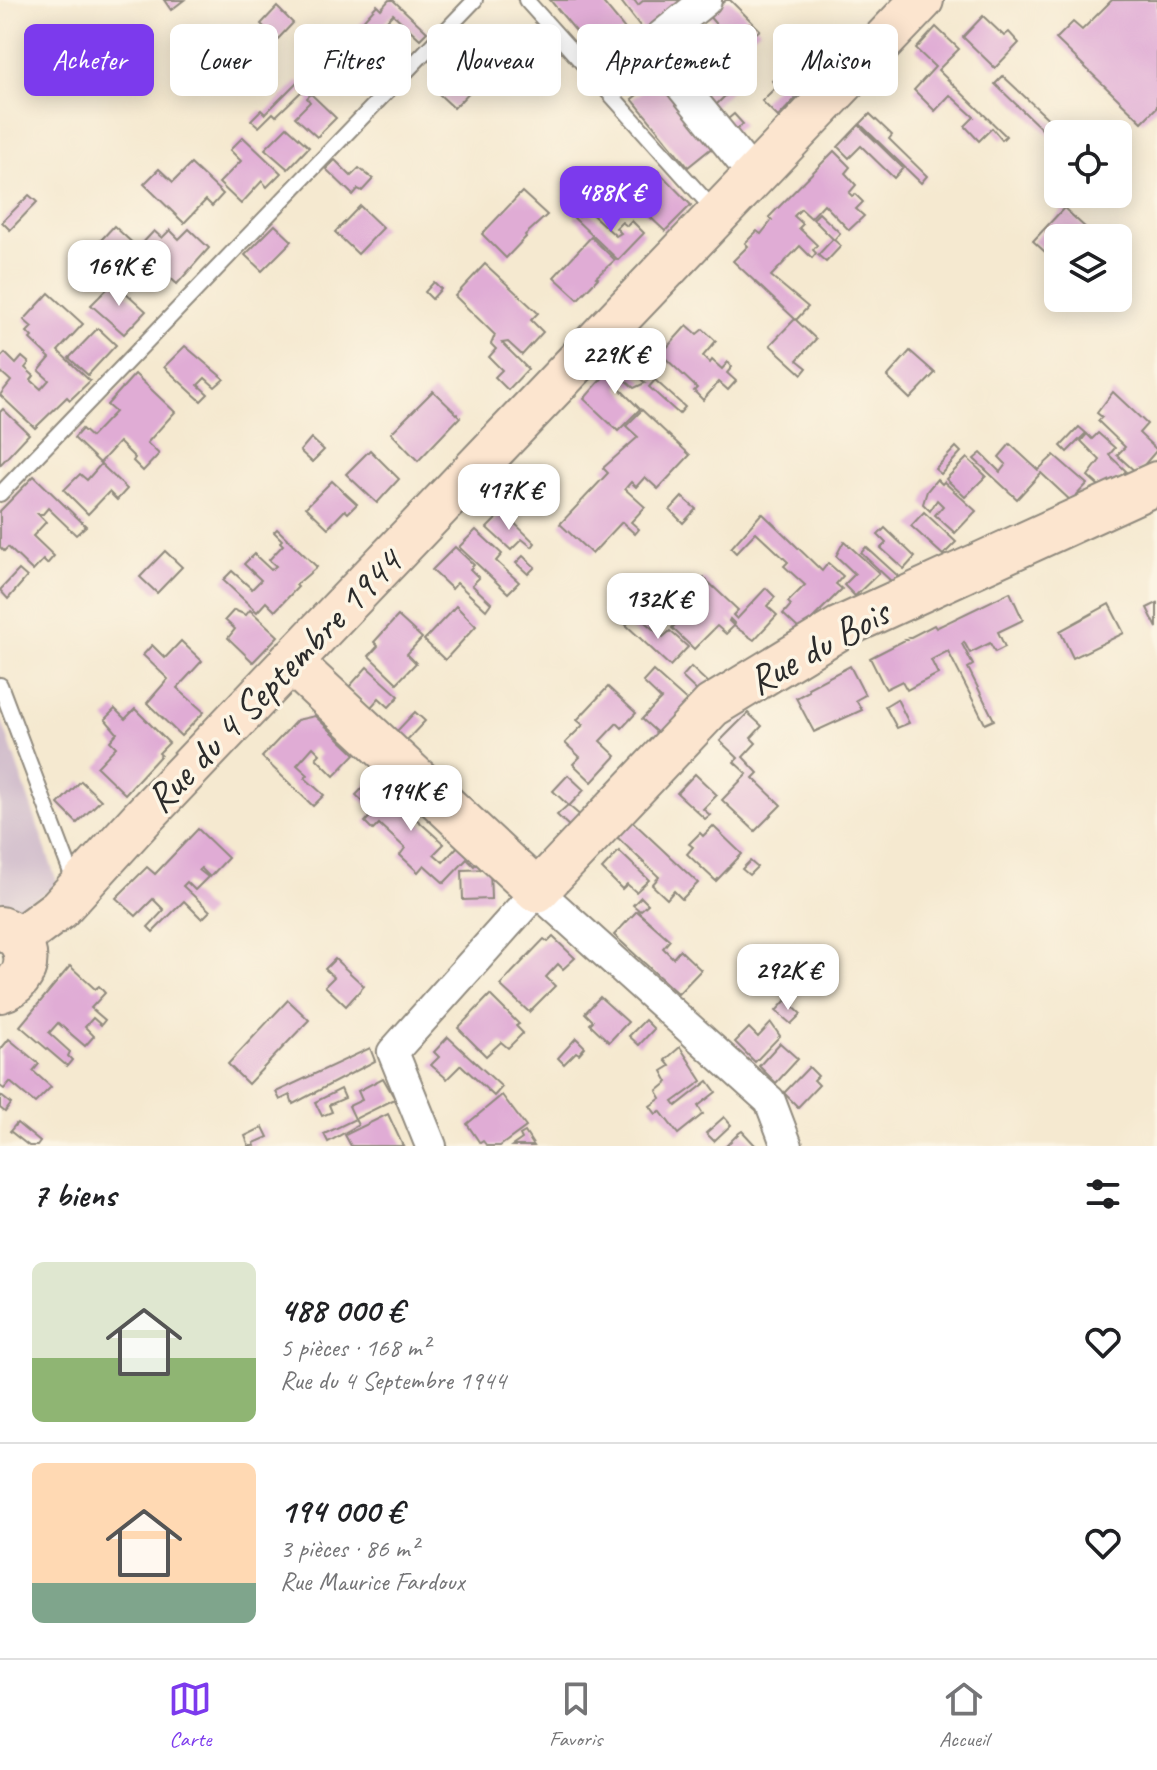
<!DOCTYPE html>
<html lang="fr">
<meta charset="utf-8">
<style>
:root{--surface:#fff;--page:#f6f6f6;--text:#202124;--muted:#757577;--line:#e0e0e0;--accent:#7c3aed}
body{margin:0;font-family:Caveat,sans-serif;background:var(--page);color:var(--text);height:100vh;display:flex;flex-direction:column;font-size:30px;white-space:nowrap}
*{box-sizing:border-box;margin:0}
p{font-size:26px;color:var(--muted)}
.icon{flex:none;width:44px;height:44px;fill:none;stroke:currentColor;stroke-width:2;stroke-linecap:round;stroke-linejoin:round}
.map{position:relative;height:1146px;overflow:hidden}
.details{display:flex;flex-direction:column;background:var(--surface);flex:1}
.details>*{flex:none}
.guide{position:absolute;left:24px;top:24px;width:1110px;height:72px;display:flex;gap:16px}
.fabs{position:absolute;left:1044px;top:120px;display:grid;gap:16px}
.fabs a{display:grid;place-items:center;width:88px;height:88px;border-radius:12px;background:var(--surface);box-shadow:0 4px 20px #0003;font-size:40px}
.price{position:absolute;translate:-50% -68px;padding:0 18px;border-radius:16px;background:#fff;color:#222;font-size:26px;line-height:52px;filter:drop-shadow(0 2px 4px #0008)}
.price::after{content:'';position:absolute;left:50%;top:48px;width:24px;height:18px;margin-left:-12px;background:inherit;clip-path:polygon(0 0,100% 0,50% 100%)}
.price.selected{background:var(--accent);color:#fff}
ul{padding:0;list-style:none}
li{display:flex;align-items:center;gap:24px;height:200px;padding:0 32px}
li+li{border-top:2px solid var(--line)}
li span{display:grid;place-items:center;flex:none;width:224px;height:160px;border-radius:12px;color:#555}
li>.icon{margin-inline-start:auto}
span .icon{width:96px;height:96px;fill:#fffc;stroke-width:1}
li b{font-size:34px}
h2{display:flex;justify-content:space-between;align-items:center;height:96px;padding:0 32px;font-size:34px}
.tag{padding:0 28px;border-radius:12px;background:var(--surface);box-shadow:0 4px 20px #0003;font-size:28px;line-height:72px}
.tag.selected{background:var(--accent);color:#fff}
.tab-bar{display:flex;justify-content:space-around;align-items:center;height:112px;border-top:2px solid var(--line);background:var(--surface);font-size:22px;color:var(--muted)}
.tab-bar a{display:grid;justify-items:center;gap:4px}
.tab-bar .selected{color:var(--accent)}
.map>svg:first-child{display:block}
.industrial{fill:#d1bdcc}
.building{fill:#e0acd5}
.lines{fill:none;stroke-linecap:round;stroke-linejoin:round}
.lane-casing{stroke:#908a7e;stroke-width:18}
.street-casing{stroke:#908a7e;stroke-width:34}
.secondary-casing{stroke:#908a7e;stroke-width:46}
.lane{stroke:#fff;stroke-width:14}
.street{stroke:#fff;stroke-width:30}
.secondary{stroke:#fce5cf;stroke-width:42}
.labels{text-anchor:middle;stroke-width:7;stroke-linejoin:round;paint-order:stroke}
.street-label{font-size:40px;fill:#2b2b2b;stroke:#fcf5e5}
</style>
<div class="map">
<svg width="1157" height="1146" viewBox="0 0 1157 1146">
<rect width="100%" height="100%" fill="#fcf5e5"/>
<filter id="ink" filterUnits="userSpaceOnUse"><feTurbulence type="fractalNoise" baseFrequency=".0125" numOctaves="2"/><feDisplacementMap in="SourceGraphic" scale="16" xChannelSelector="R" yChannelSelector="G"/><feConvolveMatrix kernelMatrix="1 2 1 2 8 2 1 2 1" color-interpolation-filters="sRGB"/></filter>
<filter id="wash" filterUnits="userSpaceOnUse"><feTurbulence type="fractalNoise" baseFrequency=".006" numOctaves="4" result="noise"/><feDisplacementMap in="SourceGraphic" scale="32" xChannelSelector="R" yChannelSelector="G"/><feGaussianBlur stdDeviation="1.8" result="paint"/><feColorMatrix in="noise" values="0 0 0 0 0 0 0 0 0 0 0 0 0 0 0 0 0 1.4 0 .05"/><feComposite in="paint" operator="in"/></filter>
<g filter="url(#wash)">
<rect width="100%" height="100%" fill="#f5e9d0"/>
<polygon class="industrial" points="0,715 58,885 0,919"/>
<g id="blocks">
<g class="building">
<polygon points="164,0 184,0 171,10"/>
<polygon points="389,0 393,0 427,32 420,39 393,14 381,26 379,25 375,29 393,47 379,62 351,34 377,5 381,9"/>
<polygon points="550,0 601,0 625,29 595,54"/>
<polygon points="620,0 634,0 638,5 644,0 690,0 647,35"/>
<polygon points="726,0 730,0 760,30 737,49 708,15"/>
<polygon points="1112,0 1157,0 1157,107 1142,122 1056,39 1073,22 1082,30"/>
<polygon points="277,7 293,23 277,40 261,24"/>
<polygon points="983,16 1004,36 1009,32 1019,43 995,68 963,37"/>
<polygon points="936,27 959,49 938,70 1006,136 1002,140 992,128 979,141 965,126 974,117 950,95 935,111 914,90 935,67 916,49"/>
<polygon points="340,39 363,61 333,93 310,71"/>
<polygon points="521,42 537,60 516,79 500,61"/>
<polygon points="460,57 482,79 454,108 439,94 453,80 445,72"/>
<polygon points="719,58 741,80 713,108 691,86"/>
<polygon points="796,65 812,81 778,117 762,101 776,87 772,81 780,73 785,77"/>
<polygon points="663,74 719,142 688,167 632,99"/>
<polygon points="1003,76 1058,128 1050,137 995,84"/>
<polygon points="298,81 305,88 276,116 273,113 259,127 251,120 261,110 265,114"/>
<polygon points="311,94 336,118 317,137 295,117 310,102 307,98"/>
<polygon points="734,114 743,124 731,134 722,124"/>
<polygon points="870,114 892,135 889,139 927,176 921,183 860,124"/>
<polygon points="859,125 903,168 894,178 861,146 849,158 838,147"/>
<polygon points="287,127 309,147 288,169 265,149"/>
<polygon points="243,137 281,173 267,187 262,181 241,204 219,183 241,161 230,150"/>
<polygon points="834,151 850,167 845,173 856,185 849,193 852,196 855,194 863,202 856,209 864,216 849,230 824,204 811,218 801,209 794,216 803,224 799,228 817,245 813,250 816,253 812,258 800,246 771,276 808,307 796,320 816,339 797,360 807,368 802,374 770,345 795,319 733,261 748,246 745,243 757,231 761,234 772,220 769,217"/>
<polygon points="335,160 351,176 359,168 373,179 362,191 358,189 353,195 326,169"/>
<polygon points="191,164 223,194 212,206 206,200 184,223 144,184 159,169 173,182"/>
<polygon points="658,171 691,205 665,231 630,198 635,193 640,198 654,185 649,180"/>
<polygon points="606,176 622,191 615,198 599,183"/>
<polygon points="522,192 547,215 525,235 526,237 506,258 482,234"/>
<polygon points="29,195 37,202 10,230 2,222"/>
<polygon points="360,206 383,228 358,254 335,232"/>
<polygon points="1064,208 1087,229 1078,238 1058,238 1058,259 1056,262 1033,241"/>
<polygon points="587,210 616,236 621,233 616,228 622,222 627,226 632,221 644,233 618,260 574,218 577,215 579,217"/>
<polygon points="819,213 840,233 834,240 841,246 826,262 818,255 833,239 813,219"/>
<polygon points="275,225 292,241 262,271 245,255"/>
<polygon points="114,226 138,248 154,231 162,238 170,230 179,239 189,229 209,248 177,284 143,253 120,277 115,272 113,274 90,252"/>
<polygon points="591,237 615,260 596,277 598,278 578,299 554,277"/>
<polygon points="485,264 538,313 531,320 543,332 522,355 508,342 502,343 528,369 508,390 495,377 502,370 489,357 496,349 491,344 495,335 455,296"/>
<polygon points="114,282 146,311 124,334 91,305"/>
<polygon points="434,282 441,289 432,299 425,292"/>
<polygon points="49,293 83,324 58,351 90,381 70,400 67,397 35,428 0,395 11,381 0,371 0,358 5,353 16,364 22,357 29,363 25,368 34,376 31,380 41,389 49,380 39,371 50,358 30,339 32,337 27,332 32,327 24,320"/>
<polygon points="687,325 697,334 703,329 716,341 703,356 710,363 712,360 722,369 728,362 732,367 727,373 736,381 728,390 719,382 703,400 694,391 697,388 661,354"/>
<polygon points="98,328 116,345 88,375 69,358"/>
<polygon points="185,346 224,379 215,387 205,378 198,385 208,394 201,401 164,367"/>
<polygon points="910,351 935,373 910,399 887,377"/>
<polygon points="619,359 645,383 634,388 625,380 618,387 640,409 618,431 584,399"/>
<polygon points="135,374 175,412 147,443 159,454 143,471 133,461 135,458 119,442 100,463 74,438 82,429 91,437 115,412 107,405"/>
<polygon points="655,380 685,407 679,414 649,387"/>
<polygon points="433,391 460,417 418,461 391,433"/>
<polygon points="1113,392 1147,424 1139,433 1157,450 1137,473 1117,455 1125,447 1098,421 1102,417 1097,413"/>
<polygon points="3,409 29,434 0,465 0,412"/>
<polygon points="642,410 690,455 658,489 645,477 636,487 631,482 625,489 645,507 631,522 639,529 635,534 622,522 592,554 560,524 608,473 603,468 638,437 626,426"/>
<polygon points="1079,427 1086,433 1067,452 1061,446"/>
<polygon points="1098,433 1115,448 1109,455 1126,471 1106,492 1088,476 1100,460 1081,441 1087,434 1092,439"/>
<polygon points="311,438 324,450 312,462 300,451"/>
<polygon points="1010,444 1038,470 1054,455 1087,484 1071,501 1041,473 1017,499 974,459 981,453 1000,472 1006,464 999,457"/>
<polygon points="956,447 961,452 941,474 935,469"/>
<polygon points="370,450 399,479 377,503 346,474"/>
<polygon points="967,458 986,476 965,497 946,479"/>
<polygon points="101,464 127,489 117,500 109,492 88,514 64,490 80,474 87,480"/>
<polygon points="34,476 86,526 76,535 48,508 43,514 38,514 46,522 33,536 54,556 47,564 43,560 33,571 8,547 4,551 0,547 0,511"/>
<polygon points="937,479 942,484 944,482 976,511 955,533 935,515 943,506 937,500 930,511 923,504 927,491"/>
<polygon points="332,481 357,504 348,513 345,510 328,528 306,507"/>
<polygon points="682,497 696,509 683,523 670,510"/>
<polygon points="503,512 535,543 532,547 522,539 511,550 487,528"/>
<polygon points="924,512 956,542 943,555 911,526"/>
<polygon points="762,513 822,571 828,563 843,576 836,584 842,589 809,622 811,624 800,630 783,614 791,605 788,602 805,585 784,566 788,562 756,532 736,553 731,548"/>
<polygon points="885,528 915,557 904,569 881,548 886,543 878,535"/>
<polygon points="277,529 317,567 296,585 298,587 275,611 266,602 257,612 223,580 232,571 252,589 261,580 244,564 254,554 271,570 276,566 269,560 283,545 280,542 282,540 274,532"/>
<polygon points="476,530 502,554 496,561 519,582 508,593 459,547"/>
<polygon points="844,541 879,573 855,596 844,585 855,574 836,556"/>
<polygon points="455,547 474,565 470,569 479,578 472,585 491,603 486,610 457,583 452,589 432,570"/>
<polygon points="866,547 898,576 892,582 861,553"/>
<polygon points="165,551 182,567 157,593 140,577"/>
<polygon points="523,556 535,567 528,574 516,563"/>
<polygon points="19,570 27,577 8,599 0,590"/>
<polygon points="704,578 738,610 733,615 737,619 766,588 775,597 767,606 777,615 754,640 734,626 735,624 730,619 729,621 734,626 726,634 717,626 694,649 672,628 702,596 694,588"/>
<polygon points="1010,592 1023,620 998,632 1005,647 995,652 990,643 970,653 964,642 962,644 973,665 968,668 994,720 985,724 948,651 931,660 938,674 918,684 907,690 902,681 886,689 883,684 870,658 934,625 936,628"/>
<polygon points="1157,603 1157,628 1147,608"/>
<polygon points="1109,604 1124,633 1073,658 1060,631"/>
<polygon points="456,606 476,626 445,660 424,640"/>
<polygon points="234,610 246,615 250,610 278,636 253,662 228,638 235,629 225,620"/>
<polygon points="636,615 663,637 670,631 688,647 670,666 626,625"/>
<polygon points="398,616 422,638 407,654 416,663 397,683 369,656 378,646 374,642"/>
<polygon points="181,641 202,661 177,688 204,712 181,736 147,703 168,679 143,655 152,645 165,658"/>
<polygon points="850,666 865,695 856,700 862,710 814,732 796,698 809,691 808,688"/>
<polygon points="367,667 399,696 389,707 379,698 371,707 349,687"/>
<polygon points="691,667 709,684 700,694 682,677"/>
<polygon points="653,671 689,703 662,737 642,719 661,699 643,682"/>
<polygon points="608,687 636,713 622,728 617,723 600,741 616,756 592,782 573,764 580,757 565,743 583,725 577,720"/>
<polygon points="897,699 909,723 897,728 885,706"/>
<polygon points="115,709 125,719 135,709 169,743 159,753 161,755 125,794 97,767 116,747 110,741 117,733 105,719"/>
<polygon points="415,712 425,721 406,741 397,731"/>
<polygon points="748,713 762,726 751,738 756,743 743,757 758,773 753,778 781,805 755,831 722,800 747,774 734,762 738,758 720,741"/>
<polygon points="315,716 355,754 334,776 316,758 320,754 313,747 297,765 308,775 305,778 324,795 313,806 262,757 297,720"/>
<polygon points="695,774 717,795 703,809 710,815 705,819 677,793"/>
<polygon points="568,775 584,790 569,806 582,817 571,828 557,815 568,805 553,791"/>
<polygon points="374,776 386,787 384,790 444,844 434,854 443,862 462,842 480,860 474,866 467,859 444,883 424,865 418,872 400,855 405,848 379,824 373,830 365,822 374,812 356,795"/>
<polygon points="81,781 101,800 77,823 58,804"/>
<polygon points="632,821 698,883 682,899 674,891 667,899 652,885 659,877 617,837"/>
<polygon points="713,826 742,854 716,881 687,854 693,847 689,844 700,833 703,836"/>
<polygon points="198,829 228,858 210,877 201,868 199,870 208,877 195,890 187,882 183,886 210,911 202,919 184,901 153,932 148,927 164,910 153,899 136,916 116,898 147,867 155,874"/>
<polygon points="619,851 649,880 636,892 627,884 622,889 602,869"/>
<polygon points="750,861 757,867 749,875 742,869"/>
<polygon points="490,869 491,899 463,900 462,870"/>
<polygon points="641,897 648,904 640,911 633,905"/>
<polygon points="637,911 670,940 663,948 673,958 680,950 701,970 678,994 614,935"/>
<polygon points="553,937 575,958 563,969 558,964 546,977 555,986 529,1012 500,985 544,939 548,942"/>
<polygon points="335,959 364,986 346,1006 325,986 334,977 325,969"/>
<polygon points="70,966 95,989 99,986 105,993 91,1008 105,1020 101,1025 93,1018 85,1027 94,1036 85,1046 58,1023 49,1033 70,1052 68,1056 72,1060 67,1066 20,1026"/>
<polygon points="490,995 519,1024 516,1026 523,1033 508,1048 501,1042 486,1056 458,1028"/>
<polygon points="600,997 628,1022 609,1042 590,1024 593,1021 585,1013"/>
<polygon points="288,1000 309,1020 248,1084 228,1064"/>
<polygon points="786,1000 801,1014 791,1024 776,1011"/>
<polygon points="645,1020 654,1029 639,1045 629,1036"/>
<polygon points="771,1023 780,1036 755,1062 735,1042 749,1028 758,1037"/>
<polygon points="448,1037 502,1087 494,1096 461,1065 447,1079 431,1065 439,1057 434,1052"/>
<polygon points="576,1038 585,1047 579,1054 576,1052 564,1064 558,1058"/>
<polygon points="9,1039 39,1064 33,1071 51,1087 35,1103 10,1082 4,1089 0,1086 0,1050"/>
<polygon points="780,1043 798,1059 776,1083 759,1066"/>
<polygon points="680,1047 702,1081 673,1102 676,1106 708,1081 716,1092 698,1106 703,1114 678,1134 660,1111 656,1114 650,1106 661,1098 657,1091 668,1082 662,1071 670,1066 665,1060"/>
<polygon points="370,1048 375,1061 293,1104 290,1095 280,1100 276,1092"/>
<polygon points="809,1067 818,1076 814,1080 819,1085 798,1107 784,1093"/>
<polygon points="383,1078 395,1099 355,1119 349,1106 362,1100 358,1091"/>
<polygon points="341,1089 345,1098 329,1105 332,1112 322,1116 315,1102"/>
<polygon points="0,1095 11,1104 5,1112 0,1108"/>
<polygon points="502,1095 526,1127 500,1146 487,1146 483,1141 480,1143 467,1124"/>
<polygon points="388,1114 403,1146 351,1146 345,1135"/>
<polygon points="724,1117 731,1125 714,1141 706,1133"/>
<polygon points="355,1119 358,1125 328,1142 324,1134"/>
<polygon points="17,1123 40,1142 37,1146 29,1146 10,1131"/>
<polygon points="263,1127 268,1137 254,1143 255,1146 249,1146 245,1136"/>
<polygon points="742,1131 756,1146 726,1146 739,1133"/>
<polygon points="525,1132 534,1146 512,1146 522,1139 520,1135"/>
</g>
</g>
</g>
<g filter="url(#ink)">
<use href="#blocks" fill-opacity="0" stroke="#908a7e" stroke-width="2"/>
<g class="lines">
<defs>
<g id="lane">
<polyline points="526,0 714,210"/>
<polyline points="0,494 475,0"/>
<polyline points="0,685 75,883"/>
</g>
<g id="street">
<polyline points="706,0 649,46 754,176"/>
<polyline points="431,1146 393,1052 537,891 770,1101 787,1146"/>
</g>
<g id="secondary">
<polyline points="290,661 537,891 712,706 840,628 1157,483"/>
<path d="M0,928c34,10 34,53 0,63"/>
<polyline points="19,939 59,909 143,817 922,0"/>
</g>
</defs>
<use href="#lane" class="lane-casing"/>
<use href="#street" class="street-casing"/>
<use href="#secondary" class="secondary-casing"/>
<use href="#lane" class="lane"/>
<use href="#street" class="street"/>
<use href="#secondary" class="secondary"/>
</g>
</g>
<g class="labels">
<g class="street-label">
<text transform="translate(818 646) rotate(-29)" y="14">Rue du Bois</text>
<text transform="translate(273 680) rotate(-46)" y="14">Rue du 4 Septembre 1944</text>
</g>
</g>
</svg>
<div class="fabs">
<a><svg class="icon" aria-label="locate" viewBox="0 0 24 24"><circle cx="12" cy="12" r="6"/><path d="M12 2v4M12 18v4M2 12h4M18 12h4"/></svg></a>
<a><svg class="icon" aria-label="layers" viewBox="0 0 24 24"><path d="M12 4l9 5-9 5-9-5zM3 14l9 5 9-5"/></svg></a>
</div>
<b class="price selected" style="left:611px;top:234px">488K €</b>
<b class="price" style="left:119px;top:308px">169K €</b>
<b class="price" style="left:615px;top:396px">229K €</b>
<b class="price" style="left:509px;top:532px">417K €</b>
<b class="price" style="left:658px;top:641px">132K €</b>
<b class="price" style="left:411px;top:833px">194K €</b>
<b class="price" style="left:788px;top:1012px">292K €</b>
<div class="guide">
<a class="tag selected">Acheter</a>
<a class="tag">Louer</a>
<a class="tag">Filtres</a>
<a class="tag">Nouveau</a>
<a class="tag">Appartement</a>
<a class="tag">Maison</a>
</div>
</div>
<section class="details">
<h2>7 biens<svg class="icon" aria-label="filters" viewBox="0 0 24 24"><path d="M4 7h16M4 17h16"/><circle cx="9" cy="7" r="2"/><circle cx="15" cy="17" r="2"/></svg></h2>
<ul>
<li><span style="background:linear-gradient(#dfe7d0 60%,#8fb573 0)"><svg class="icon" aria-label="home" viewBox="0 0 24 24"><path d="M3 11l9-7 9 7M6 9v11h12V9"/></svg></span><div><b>488 000 €</b><p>5 pièces · 168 m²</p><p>Rue du 4 Septembre 1944</p></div><svg class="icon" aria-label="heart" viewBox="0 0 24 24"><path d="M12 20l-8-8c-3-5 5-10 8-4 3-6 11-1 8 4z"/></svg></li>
<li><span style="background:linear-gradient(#ffd9b3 75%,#7fa58c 0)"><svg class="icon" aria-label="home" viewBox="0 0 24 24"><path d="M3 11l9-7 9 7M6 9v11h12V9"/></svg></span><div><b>194 000 €</b><p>3 pièces · 86 m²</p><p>Rue Maurice Fardoux</p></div><svg class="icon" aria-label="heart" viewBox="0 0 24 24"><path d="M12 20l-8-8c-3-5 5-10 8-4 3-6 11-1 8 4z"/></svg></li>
</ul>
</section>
<nav class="tab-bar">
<a class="selected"><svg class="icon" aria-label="map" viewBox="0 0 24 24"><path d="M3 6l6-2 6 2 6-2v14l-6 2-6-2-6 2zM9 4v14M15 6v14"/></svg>Carte</a>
<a><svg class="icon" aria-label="saved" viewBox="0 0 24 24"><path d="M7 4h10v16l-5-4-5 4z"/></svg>Favoris</a>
<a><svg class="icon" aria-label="home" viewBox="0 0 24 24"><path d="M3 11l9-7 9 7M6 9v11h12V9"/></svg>Accueil</a>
</nav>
